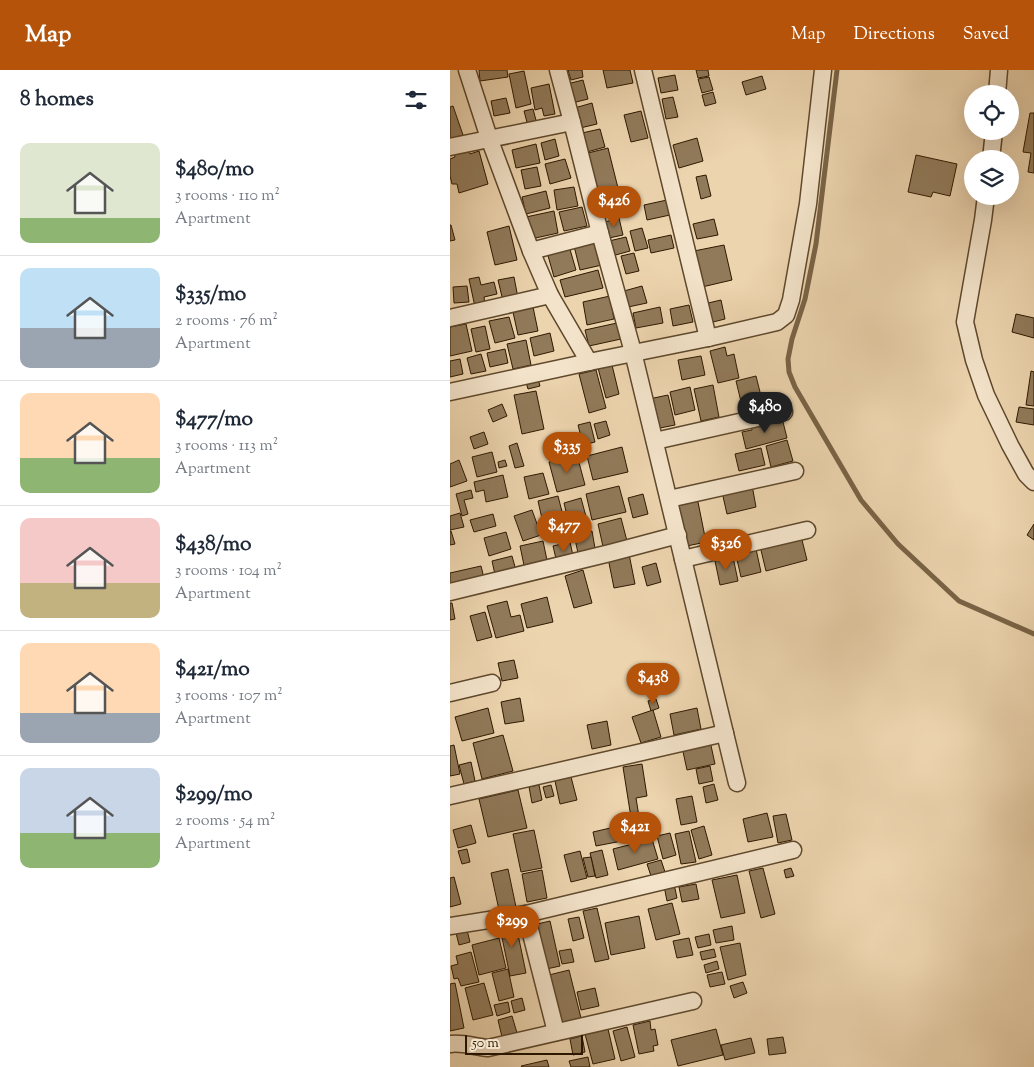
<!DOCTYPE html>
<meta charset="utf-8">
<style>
:root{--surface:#fff;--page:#f6f6f7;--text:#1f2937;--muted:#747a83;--line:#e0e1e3;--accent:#b45309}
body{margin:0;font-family:"Sorts Mill Goudy",serif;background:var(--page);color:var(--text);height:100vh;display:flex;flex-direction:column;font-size:19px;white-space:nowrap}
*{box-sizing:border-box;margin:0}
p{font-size:16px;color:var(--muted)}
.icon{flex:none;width:28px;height:28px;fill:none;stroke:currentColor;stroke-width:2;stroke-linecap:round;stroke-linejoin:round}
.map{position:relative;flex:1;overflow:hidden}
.side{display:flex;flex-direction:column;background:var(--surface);width:450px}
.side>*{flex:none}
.buttons{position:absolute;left:514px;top:15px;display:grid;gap:10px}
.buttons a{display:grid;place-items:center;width:55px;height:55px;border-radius:50%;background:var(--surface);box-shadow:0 5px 20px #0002;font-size:25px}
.scale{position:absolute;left:15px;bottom:12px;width:118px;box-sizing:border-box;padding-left:5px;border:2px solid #2e1900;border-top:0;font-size:14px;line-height:18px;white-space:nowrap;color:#2e1900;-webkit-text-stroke:4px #f3e3ca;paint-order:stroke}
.price{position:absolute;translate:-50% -42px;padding:0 11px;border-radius:18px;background:var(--accent);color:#fff;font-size:16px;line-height:32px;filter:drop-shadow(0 1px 2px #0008)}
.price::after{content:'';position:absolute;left:50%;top:30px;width:15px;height:11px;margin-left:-8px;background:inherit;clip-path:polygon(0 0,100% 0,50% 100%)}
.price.current{background:#222;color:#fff}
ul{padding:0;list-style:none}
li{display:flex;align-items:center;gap:15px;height:125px;padding:0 20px}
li+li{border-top:1px solid var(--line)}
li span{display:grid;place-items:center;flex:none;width:140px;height:100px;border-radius:10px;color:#555}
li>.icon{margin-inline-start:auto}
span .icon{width:60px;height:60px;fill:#fffc;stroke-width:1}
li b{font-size:21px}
h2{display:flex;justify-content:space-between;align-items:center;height:60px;padding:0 20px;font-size:21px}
header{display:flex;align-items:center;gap:30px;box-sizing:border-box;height:70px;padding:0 25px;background:var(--accent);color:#fff}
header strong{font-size:24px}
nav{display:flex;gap:28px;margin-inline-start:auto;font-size:18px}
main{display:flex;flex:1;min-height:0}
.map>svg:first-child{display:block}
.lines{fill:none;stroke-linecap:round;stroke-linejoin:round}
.stream{stroke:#796345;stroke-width:5}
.building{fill:#917a5a;stroke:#2e1900}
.minor-casing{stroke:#5e482c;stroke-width:19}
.minor{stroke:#f3e3ca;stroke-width:16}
</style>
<header>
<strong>Map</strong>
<nav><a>Map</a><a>Directions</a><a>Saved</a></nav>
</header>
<main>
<section class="side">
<h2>8 homes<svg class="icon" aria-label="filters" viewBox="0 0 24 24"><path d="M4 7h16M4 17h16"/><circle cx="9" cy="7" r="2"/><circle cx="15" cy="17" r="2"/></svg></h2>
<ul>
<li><span style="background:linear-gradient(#dfe7d0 75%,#8fb573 0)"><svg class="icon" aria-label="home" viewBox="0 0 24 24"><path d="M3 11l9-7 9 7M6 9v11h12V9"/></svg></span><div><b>$480/mo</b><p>3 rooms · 110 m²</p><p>Apartment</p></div></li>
<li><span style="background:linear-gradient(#bfe0f5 60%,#9aa5b1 0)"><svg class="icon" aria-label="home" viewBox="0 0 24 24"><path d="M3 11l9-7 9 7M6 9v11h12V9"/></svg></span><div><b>$335/mo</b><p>2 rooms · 76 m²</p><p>Apartment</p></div></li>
<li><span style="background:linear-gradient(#ffd9b3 65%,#8fb573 0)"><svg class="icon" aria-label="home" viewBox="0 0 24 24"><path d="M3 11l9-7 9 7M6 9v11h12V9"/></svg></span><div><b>$477/mo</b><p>3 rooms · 113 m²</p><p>Apartment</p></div></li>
<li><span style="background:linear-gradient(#f6c9c9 65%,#c2b280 0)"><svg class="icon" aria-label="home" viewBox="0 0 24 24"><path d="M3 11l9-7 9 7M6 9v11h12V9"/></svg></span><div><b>$438/mo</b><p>3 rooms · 104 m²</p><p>Apartment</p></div></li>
<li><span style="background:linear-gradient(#ffd9b3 70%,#9aa5b1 0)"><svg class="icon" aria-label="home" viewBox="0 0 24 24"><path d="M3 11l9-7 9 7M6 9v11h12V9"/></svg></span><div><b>$421/mo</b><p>3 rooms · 107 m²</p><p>Apartment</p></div></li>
<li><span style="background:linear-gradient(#c9d6e8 65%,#8fb573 0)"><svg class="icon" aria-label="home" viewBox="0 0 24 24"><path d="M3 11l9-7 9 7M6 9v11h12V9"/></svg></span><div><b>$299/mo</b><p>2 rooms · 54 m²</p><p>Apartment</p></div></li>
</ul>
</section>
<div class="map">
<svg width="584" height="997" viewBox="0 0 584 997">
<rect width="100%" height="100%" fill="#ecd4ae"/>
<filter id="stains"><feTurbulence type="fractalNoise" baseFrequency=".004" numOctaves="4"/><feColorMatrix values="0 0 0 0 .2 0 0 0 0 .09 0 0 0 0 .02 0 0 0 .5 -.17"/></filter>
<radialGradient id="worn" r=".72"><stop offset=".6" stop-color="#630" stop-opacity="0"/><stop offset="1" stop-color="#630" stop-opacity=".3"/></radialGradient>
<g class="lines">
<polyline class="stream" points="387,0 366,174 355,229 342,269 338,289 339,302 345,317 411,430 448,474 509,531 584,564"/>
</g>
<g class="building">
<polygon points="29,0 57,0 58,7 30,11"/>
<polygon points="118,0 132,0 133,7 121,10"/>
<polygon points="153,0 180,0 183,13 157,18"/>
<polygon points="246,0 258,0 259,6 248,8"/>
<polygon points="74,1 81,34 66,38 59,4"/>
<polygon points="225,5 228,20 211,23 208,8"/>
<polygon points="312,6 316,19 296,25 292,12"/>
<polygon points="259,7 263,20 252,23 248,9"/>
<polygon points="133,10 138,29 122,33 117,14"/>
<polygon points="99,14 105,44 94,46 92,38 85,40 81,18"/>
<polygon points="263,22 266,33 255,36 252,25"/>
<polygon points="223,27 228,47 216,49 212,29"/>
<polygon points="56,28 60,43 44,46 41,31"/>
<polygon points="142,33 147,54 126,59 121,39"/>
<polygon points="3,36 13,65 0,69 0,37"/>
<polygon points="83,39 87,54 78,56 74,41"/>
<polygon points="191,41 198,68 181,72 174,45"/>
<polygon points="580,43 584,43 584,103 578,102 581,83 573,82"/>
<polygon points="150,59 155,77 137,82 132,63"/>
<polygon points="247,68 253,91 229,98 223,75"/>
<polygon points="105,69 109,86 95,90 91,73"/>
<polygon points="86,74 90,93 66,98 62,80"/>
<polygon points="158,78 169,122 149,127 138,83"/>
<polygon points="17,79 20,84 29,81 38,114 9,123 7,114 2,114 0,106 0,89 5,87 4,82"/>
<polygon points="466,85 507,94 500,126 483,122 481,127 458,122"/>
<polygon points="115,89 121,108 100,114 95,94"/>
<polygon points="87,97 91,116 75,119 71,100"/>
<polygon points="256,105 261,126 251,129 246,107"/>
<polygon points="124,117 128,136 107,140 104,120"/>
<polygon points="96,121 100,138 76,144 72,127"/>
<polygon points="175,122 179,139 154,145 150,128"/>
<polygon points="217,130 220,145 197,150 194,135"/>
<polygon points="132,137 137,156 114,161 109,142"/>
<polygon points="104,141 108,163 81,169 76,147"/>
<polygon points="169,148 173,165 159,168 155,152"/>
<polygon points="264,149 268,165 247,169 243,154"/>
<polygon points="0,155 1,155 5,170 0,171"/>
<polygon points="59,156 67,190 45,195 37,162"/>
<polygon points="192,158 198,178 185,181 180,161"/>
<polygon points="221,165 224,178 201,183 198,170"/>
<polygon points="176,167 180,181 162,186 159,171"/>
<polygon points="147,171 152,195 130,200 124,176"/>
<polygon points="274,175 282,210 252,217 244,181"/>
<polygon points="119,176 126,200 104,207 97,182"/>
<polygon points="184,183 189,201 176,204 171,186"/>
<polygon points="148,200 153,218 115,227 110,210"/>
<polygon points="29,207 31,215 44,212 47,224 34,227 35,235 25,237 19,209"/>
<polygon points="64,207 68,228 53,231 48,210"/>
<polygon points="17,216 19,232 4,233 3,217"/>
<polygon points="192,216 197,233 178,237 174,221"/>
<polygon points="160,226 164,249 137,255 133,232"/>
<polygon points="271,230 275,249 259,253 254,234"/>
<polygon points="239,235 243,252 223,256 220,239"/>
<polygon points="83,237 88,261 68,265 63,242"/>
<polygon points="210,237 213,253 186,258 183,243"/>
<polygon points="566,244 584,248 584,268 562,262"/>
<polygon points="59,247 65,268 45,273 39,251"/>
<polygon points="167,253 171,269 139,276 135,260"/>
<polygon points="16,254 22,281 0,286 0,257"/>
<polygon points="35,256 40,279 26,282 21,259"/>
<polygon points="100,263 104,281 84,286 80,268"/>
<polygon points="76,270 81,295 63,299 57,274"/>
<polygon points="275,277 277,286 284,284 289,308 268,313 260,281"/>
<polygon points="55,279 58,293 40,297 37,283"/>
<polygon points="31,284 36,301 21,304 17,288"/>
<polygon points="251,286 255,305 232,310 228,290"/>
<polygon points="10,289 13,304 0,307 0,291"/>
<polygon points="162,295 169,324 156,328 148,298"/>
<polygon points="146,300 156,338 139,343 129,304"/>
<polygon points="581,301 584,302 584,336 576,335"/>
<polygon points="306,306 314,338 294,344 286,311"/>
<polygon points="88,309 90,316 78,319 76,312"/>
<polygon points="263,315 269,347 251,351 244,319"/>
<polygon points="240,317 245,340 225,345 220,322"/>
<polygon points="86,321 94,359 72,364 64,325"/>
<polygon points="218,325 225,355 205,359 199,329"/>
<polygon points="52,334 57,346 43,352 38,340"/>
<polygon points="569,337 584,339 584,355 566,352"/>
<polygon points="332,348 337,368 296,379 292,362 302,360 301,356"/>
<polygon points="156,351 160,365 148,369 144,354"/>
<polygon points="140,352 145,372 133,375 128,355"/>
<polygon points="34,362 38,374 24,379 20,367"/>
<polygon points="337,370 343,391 321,397 316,376"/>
<polygon points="67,373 74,396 65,398 59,376"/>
<polygon points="172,377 178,402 143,410 137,386"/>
<polygon points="311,378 315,395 289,401 285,384"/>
<polygon points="42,382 47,402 27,407 22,387"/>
<polygon points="127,385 135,415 107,422 99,392"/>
<polygon points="9,390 17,411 0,417 0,394"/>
<polygon points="55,390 57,396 49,398 48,392"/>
<polygon points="93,403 99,424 79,429 74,407"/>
<polygon points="53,405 58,427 36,432 34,420 26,422 24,412"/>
<polygon points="302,415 306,437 277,444 272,422"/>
<polygon points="169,416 176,442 142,450 136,424"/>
<polygon points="21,420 23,428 14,430 18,444 12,446 6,424"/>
<polygon points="193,424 198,444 183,448 178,428"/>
<polygon points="108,426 116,457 95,462 88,431"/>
<polygon points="247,427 256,472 237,476 227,431"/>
<polygon points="131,428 138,454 120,458 114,433"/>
<polygon points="82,440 91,465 73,471 64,446"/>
<polygon points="10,443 14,457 0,460 0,446"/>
<polygon points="43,444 46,456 24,462 20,450"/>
<polygon points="171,448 178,475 154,481 148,454"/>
<polygon points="584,454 584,470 577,465"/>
<polygon points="0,461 1,461 5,474 0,475"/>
<polygon points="142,461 146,484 129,488 124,464"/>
<polygon points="56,462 61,479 39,486 34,468"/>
<polygon points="351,466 357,490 316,501 310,476"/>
<polygon points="93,471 98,495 75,500 70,476"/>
<polygon points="120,472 124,490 107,493 103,476"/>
<polygon points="306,479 311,502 291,507 286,485"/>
<polygon points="179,484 185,514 164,518 158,488"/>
<polygon points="62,486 67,504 46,509 42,491"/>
<polygon points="283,487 288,511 270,515 265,491"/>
<polygon points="206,493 211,512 197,516 192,497"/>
<polygon points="31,496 35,512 0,521 0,503"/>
<polygon points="133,500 142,533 124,538 115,506"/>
<polygon points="97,527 103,552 77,558 71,534"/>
<polygon points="57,531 61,547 70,545 74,561 46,568 37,536"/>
<polygon points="0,533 2,533 5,549 0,550"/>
<polygon points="35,542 42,567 27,571 20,546"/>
<polygon points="64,590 68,608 52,611 48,593"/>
<polygon points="70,628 74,651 55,654 51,632"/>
<polygon points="206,629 209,638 201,641 198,631"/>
<polygon points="38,638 44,663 12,671 5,647"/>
<polygon points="247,638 251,659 224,665 220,644"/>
<polygon points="203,640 211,667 191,673 182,647"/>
<polygon points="157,651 161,675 142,679 137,655"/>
<polygon points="53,665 63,701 32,709 23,673"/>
<polygon points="260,671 265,694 237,700 232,677"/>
<polygon points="4,675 10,704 0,706 0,676"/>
<polygon points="21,692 25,711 14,714 9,695"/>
<polygon points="192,694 197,726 186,728 190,753 182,754 173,697"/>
<polygon points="260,696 263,711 249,714 246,699"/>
<polygon points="121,707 127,730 110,734 105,711"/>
<polygon points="264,714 268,730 256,733 253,717"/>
<polygon points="89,715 92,730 82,733 79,717"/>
<polygon points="101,715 104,726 96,728 93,717"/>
<polygon points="68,720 77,758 38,767 29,729"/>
<polygon points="242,726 247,752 231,755 226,729"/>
<polygon points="317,743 323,767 298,772 293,749"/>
<polygon points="336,744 342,770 328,773 323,746"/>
<polygon points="21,755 26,773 8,778 3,760"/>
<polygon points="169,756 172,771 146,776 143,762"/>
<polygon points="254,756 262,785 249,789 241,760"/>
<polygon points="84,760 92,798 71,802 63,764"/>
<polygon points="239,761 246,792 231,794 225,764"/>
<polygon points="220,763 226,785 213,789 207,766"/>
<polygon points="202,769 208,789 168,800 163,779"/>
<polygon points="17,779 20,792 12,794 8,781"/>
<polygon points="152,780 158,805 146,808 140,783"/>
<polygon points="130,781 137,808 121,812 114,785"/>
<polygon points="141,787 145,806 138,807 133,788"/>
<polygon points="211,790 216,805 202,809 197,794"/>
<polygon points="313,798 325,844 311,848 299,801"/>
<polygon points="341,798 344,806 336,808 334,800"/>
<polygon points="58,799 66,837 49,840 41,803"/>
<polygon points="92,800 97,828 77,832 72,804"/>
<polygon points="287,805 295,843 271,848 262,810"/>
<polygon points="4,807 11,834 0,837 0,808"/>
<polygon points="224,814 227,828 217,831 214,816"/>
<polygon points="246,814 249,829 232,832 229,817"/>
<polygon points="222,833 230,864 206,870 198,839"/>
<polygon points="147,838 159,889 145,892 133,841"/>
<polygon points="189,846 195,878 161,885 155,853"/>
<polygon points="129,847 134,868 123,871 118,849"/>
<polygon points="65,850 76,903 60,906 49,853"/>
<polygon points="100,851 110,896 92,900 83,855"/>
<polygon points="16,856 20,872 9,875 5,859"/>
<polygon points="282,856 284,870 266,873 263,860"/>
<polygon points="259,864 261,875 248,878 245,867"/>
<polygon points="49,868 56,898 29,905 22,875"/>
<polygon points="239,868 243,885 227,888 223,871"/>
<polygon points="290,873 296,905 278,910 270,877"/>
<polygon points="121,879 124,892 112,894 109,881"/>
<polygon points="264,879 266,887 252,890 250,882"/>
<polygon points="21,882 29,912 11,916 8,908 4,909 1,896 8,894 6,886"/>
<polygon points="267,891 269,899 256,903 254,895"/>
<polygon points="58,899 64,927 49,931 42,903"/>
<polygon points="119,900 132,952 108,958 95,906"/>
<polygon points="272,902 275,914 260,917 257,905"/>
<polygon points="293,912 297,923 284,928 280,916"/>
<polygon points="5,913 14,958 0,961 0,914"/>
<polygon points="34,913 43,945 23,950 15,918"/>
<polygon points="145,918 149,936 131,940 127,922"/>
<polygon points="72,928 75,940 64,943 61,931"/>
<polygon points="58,932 60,942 47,946 44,935"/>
<polygon points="62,946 67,963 52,967 48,950"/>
<polygon points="200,951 201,960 205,959 208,975 203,976 204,981 189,984 183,955"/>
<polygon points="177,957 185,987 171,991 163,961"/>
<polygon points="158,959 165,989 143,994 135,964"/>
<polygon points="266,959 273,985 228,996 221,970"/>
<polygon points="132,966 135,982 123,985 120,969"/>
<polygon points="333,967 336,983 319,985 317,969"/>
<polygon points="301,968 305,983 275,990 271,975"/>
<polygon points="138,987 140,997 121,997 119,991"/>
<polygon points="97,990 99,997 72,997 71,996"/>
</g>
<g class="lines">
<defs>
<g id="minor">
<polyline points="17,0 39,68 81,181 100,225 139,292"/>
<polyline points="108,0 122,52 150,163 183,282 287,713"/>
<polyline points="193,0 258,268"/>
<polyline points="547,24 549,0"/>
<polyline points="0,77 122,52"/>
<polyline points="541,89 544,61"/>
<polyline points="536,126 533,150 515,252 524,290 536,325 560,375 576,404 584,412"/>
<polyline points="81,181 150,163"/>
<polyline points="0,248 100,225"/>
<polyline points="0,322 139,292 258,268 327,252 336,245 341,230 358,134 373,0"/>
<polyline points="205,371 334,342"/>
<polyline points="219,429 345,401"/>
<polyline points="233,489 357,460"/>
<polyline points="0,522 160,483 228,465"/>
<polyline points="0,623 42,613"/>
<polyline points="0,726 275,663"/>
<polyline points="76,844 106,962"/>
<polyline points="0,856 76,844 343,780"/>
<path d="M0,974c13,-2 25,3 38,4l205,-47"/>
</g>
</defs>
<use href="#minor" class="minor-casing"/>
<use href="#minor" class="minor"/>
</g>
<rect width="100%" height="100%" filter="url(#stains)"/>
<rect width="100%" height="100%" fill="url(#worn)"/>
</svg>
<div class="buttons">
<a><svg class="icon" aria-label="locate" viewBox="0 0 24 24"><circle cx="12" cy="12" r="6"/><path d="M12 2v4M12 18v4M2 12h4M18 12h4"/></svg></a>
<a><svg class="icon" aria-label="layers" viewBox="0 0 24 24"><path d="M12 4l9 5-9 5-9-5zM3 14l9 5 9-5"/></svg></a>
</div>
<div class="scale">50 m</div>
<b class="price" style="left:164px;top:158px">$426</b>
<b class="price current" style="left:315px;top:364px">$480</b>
<b class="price" style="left:117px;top:404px">$335</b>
<b class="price" style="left:114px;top:483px">$477</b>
<b class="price" style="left:276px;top:501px">$326</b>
<b class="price" style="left:203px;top:635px">$438</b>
<b class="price" style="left:185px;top:784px">$421</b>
<b class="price" style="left:62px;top:878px">$299</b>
</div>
</main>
